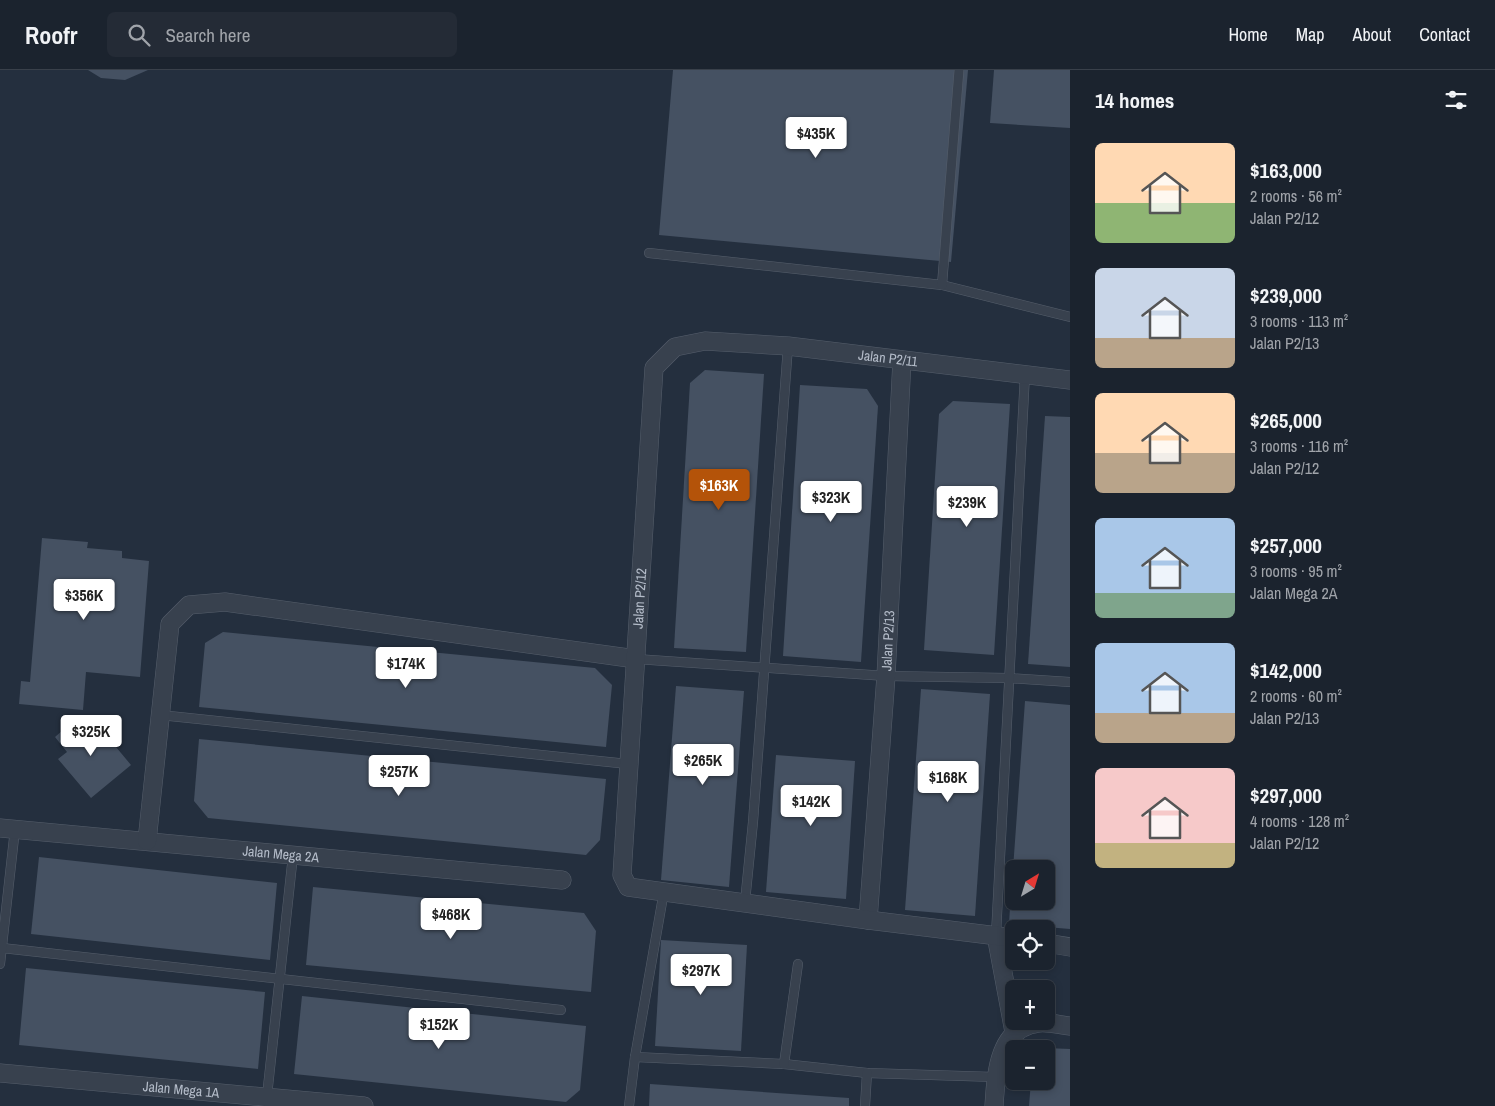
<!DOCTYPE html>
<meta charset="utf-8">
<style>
:root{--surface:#1b232e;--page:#242b36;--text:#f1f3f6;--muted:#a0a4aa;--line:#39404a;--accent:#b45309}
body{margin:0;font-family:"Archivo Narrow",sans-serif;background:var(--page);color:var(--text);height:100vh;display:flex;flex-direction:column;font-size:19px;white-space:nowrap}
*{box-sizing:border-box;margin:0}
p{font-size:16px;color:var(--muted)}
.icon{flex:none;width:28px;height:28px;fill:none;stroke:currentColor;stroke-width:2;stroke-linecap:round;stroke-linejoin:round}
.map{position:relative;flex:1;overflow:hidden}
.side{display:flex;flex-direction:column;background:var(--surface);width:425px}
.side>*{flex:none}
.needle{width:32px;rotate:38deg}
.buttons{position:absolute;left:1005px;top:790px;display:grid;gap:10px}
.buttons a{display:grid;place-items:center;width:50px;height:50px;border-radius:8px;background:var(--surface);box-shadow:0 2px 8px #0003,0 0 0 1px var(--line);font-size:25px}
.price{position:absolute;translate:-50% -42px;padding:0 11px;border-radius:5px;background:#fff;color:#222;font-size:16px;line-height:32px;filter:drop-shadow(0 1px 2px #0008)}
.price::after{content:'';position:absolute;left:50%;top:30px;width:15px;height:11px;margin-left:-8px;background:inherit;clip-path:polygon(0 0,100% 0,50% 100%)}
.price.on{background:var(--accent);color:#fff}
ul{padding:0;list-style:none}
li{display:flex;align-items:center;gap:15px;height:125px;padding:0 25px}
li span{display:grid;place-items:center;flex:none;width:140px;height:100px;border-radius:8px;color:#555}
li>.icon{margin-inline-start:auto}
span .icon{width:60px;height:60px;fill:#fffc;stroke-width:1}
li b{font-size:21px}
h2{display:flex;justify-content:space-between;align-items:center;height:60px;padding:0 25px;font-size:21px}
header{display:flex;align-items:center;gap:30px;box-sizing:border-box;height:70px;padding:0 25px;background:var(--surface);border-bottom:1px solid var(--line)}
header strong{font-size:24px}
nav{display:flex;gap:28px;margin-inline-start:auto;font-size:18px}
.search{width:350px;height:45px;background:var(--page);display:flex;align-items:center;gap:12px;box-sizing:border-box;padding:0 18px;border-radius:8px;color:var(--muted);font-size:19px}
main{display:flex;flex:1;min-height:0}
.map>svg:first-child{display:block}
.building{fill:#455162}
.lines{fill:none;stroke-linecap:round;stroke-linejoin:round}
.lane-casing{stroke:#565f6c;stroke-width:10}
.street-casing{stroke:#565f6c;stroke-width:19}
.lane{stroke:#38414e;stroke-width:9}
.street{stroke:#38414e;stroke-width:18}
.labels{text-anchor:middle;stroke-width:4;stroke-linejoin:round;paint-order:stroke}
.street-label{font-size:14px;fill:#b4bcc9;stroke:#1d2633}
</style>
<header>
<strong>Roofr</strong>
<div class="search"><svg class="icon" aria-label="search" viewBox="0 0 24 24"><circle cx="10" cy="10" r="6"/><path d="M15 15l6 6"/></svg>Search here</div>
<nav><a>Home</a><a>Map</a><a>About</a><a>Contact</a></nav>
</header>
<main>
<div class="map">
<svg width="1070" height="1036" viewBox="0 0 1070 1036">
<rect width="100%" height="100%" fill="#242f3e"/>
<g class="building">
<polygon points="88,0 148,0 125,10 101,8"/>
<polygon points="673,0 968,0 951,192 659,165"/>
<polygon points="994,0 1070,0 1070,58 990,53"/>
<polygon points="705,300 764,304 746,582 674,578 690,313"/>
<polygon points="800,315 867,319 878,336 861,592 783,586"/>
<polygon points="953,331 1010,334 994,585 924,580 939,344"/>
<polygon points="1045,346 1070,347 1070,597 1028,594"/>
<polygon points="42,468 88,472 87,478 122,481 122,488 149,491 140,607 86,602 83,640 19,634 21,611 30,612"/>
<polygon points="223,562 595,598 612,615 606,677 199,637 205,573"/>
<polygon points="676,616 744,621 729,817 661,810"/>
<polygon points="921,619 990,624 975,846 905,840"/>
<polygon points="1025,631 1070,635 1070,859 1009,854 1012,803 1014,831 1046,831 1046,799 1013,799"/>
<polygon points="91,647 131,695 91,728 58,689 67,682 55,667 71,653 76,660"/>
<polygon points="199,669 606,709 600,770 586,785 208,748 194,731"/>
<polygon points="776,685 855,691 846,829 766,822"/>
<polygon points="39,787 277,813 270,890 31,864"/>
<polygon points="313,817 584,843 596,861 591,922 306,895"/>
<polygon points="661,870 747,875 741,981 655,976"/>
<polygon points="26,898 265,922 258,999 19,975"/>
<polygon points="302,926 586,956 580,1020 566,1032 294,1004"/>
<polygon points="1046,978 1070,979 1070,1036 1029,1036 1031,1011 1046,1011"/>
<polygon points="650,1014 849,1028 849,1036 649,1036"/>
</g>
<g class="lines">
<defs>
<g id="lane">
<polyline points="649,183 942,215 1070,247"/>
<polyline points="942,215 959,0"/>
<polyline points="636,589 886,606 1008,608 1070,612"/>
<polyline points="160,645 628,694"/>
<polyline points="745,832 753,752 788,276"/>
<polyline points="996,865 1025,304"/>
<polyline points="2,878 561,940"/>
<polyline points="0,894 15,759"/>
<polyline points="635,987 784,994 867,1003 995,1007"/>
<polyline points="784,994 798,894"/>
<polyline points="267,1026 293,785"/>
<polyline points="629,1036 635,987 664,821"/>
<polyline points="865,1036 867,1003"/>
</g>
<g id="street">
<path id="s1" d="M0,758l562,52"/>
<polyline points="147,771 170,554 189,535 225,532 636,589"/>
<path id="s2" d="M868,850l18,-244 16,-316"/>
<polyline points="996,865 1014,962"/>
<path id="s3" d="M1014,868l-146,-18 -240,-33 -6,-12 32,-507 21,-21 30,-6 83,5 282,34"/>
<polyline points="1046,873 1070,877"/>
<path id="s4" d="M0,1003l364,33"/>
<path d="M994,1036c2,-32 4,-79 45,-83 10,-1 21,2 31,3"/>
</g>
</defs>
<use href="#lane" class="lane-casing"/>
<use href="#street" class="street-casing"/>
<use href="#lane" class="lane"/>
<use href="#street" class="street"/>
</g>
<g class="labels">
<g class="street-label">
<text dy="5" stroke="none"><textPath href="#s3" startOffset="1155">Jalan P2/11</textPath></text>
<text dy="5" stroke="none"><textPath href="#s3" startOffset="680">Jalan P2/12</textPath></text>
<text dy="5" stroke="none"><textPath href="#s2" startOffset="280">Jalan P2/13</textPath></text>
<text dy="5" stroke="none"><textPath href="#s1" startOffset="282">Jalan Mega 2A</textPath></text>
<text dy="5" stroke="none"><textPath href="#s4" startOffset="182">Jalan Mega 1A</textPath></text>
</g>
</g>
</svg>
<div class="buttons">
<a><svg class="needle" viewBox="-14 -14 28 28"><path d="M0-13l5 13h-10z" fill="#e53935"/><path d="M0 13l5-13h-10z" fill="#a0a4aa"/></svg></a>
<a><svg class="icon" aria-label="locate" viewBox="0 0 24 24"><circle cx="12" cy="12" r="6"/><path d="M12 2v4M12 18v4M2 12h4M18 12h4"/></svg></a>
<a>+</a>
<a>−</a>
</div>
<b class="price" style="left:816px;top:89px">$435K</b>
<b class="price on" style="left:719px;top:441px">$163K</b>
<b class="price" style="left:831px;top:453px">$323K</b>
<b class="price" style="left:967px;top:458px">$239K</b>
<b class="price" style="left:84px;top:551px">$356K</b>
<b class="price" style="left:406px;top:619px">$174K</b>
<b class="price" style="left:91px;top:687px">$325K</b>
<b class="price" style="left:703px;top:716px">$265K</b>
<b class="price" style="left:399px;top:727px">$257K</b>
<b class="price" style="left:948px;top:733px">$168K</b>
<b class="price" style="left:811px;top:757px">$142K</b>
<b class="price" style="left:451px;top:870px">$468K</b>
<b class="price" style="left:701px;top:926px">$297K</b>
<b class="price" style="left:439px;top:980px">$152K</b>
</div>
<section class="side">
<h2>14 homes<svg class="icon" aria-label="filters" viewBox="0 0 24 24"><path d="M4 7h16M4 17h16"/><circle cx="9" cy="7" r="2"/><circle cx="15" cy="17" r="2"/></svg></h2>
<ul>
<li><span style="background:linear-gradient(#ffd9b3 60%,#8fb573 0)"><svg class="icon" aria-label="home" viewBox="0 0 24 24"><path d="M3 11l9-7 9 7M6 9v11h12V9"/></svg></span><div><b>$163,000</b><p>2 rooms · 56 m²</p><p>Jalan P2/12</p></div></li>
<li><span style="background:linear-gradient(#c9d6e8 70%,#b9a48a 0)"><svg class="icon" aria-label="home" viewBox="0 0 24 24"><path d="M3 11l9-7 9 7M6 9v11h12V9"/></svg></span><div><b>$239,000</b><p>3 rooms · 113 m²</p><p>Jalan P2/13</p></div></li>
<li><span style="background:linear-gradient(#ffd9b3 60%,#b9a48a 0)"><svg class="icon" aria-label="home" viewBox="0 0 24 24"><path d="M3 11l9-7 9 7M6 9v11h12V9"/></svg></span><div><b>$265,000</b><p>3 rooms · 116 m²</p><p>Jalan P2/12</p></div></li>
<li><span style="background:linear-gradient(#a9c7e8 75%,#7fa58c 0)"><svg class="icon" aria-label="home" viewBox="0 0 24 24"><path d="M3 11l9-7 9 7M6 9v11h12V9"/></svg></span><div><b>$257,000</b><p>3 rooms · 95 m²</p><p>Jalan Mega 2A</p></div></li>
<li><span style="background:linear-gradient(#a9c7e8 70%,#b9a48a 0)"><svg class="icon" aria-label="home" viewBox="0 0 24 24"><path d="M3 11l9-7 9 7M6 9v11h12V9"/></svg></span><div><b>$142,000</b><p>2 rooms · 60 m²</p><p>Jalan P2/13</p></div></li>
<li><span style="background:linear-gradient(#f6c9c9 75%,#c2b280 0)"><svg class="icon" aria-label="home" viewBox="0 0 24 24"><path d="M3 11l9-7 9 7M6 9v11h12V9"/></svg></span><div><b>$297,000</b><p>4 rooms · 128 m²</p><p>Jalan P2/12</p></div></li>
</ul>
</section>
</main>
